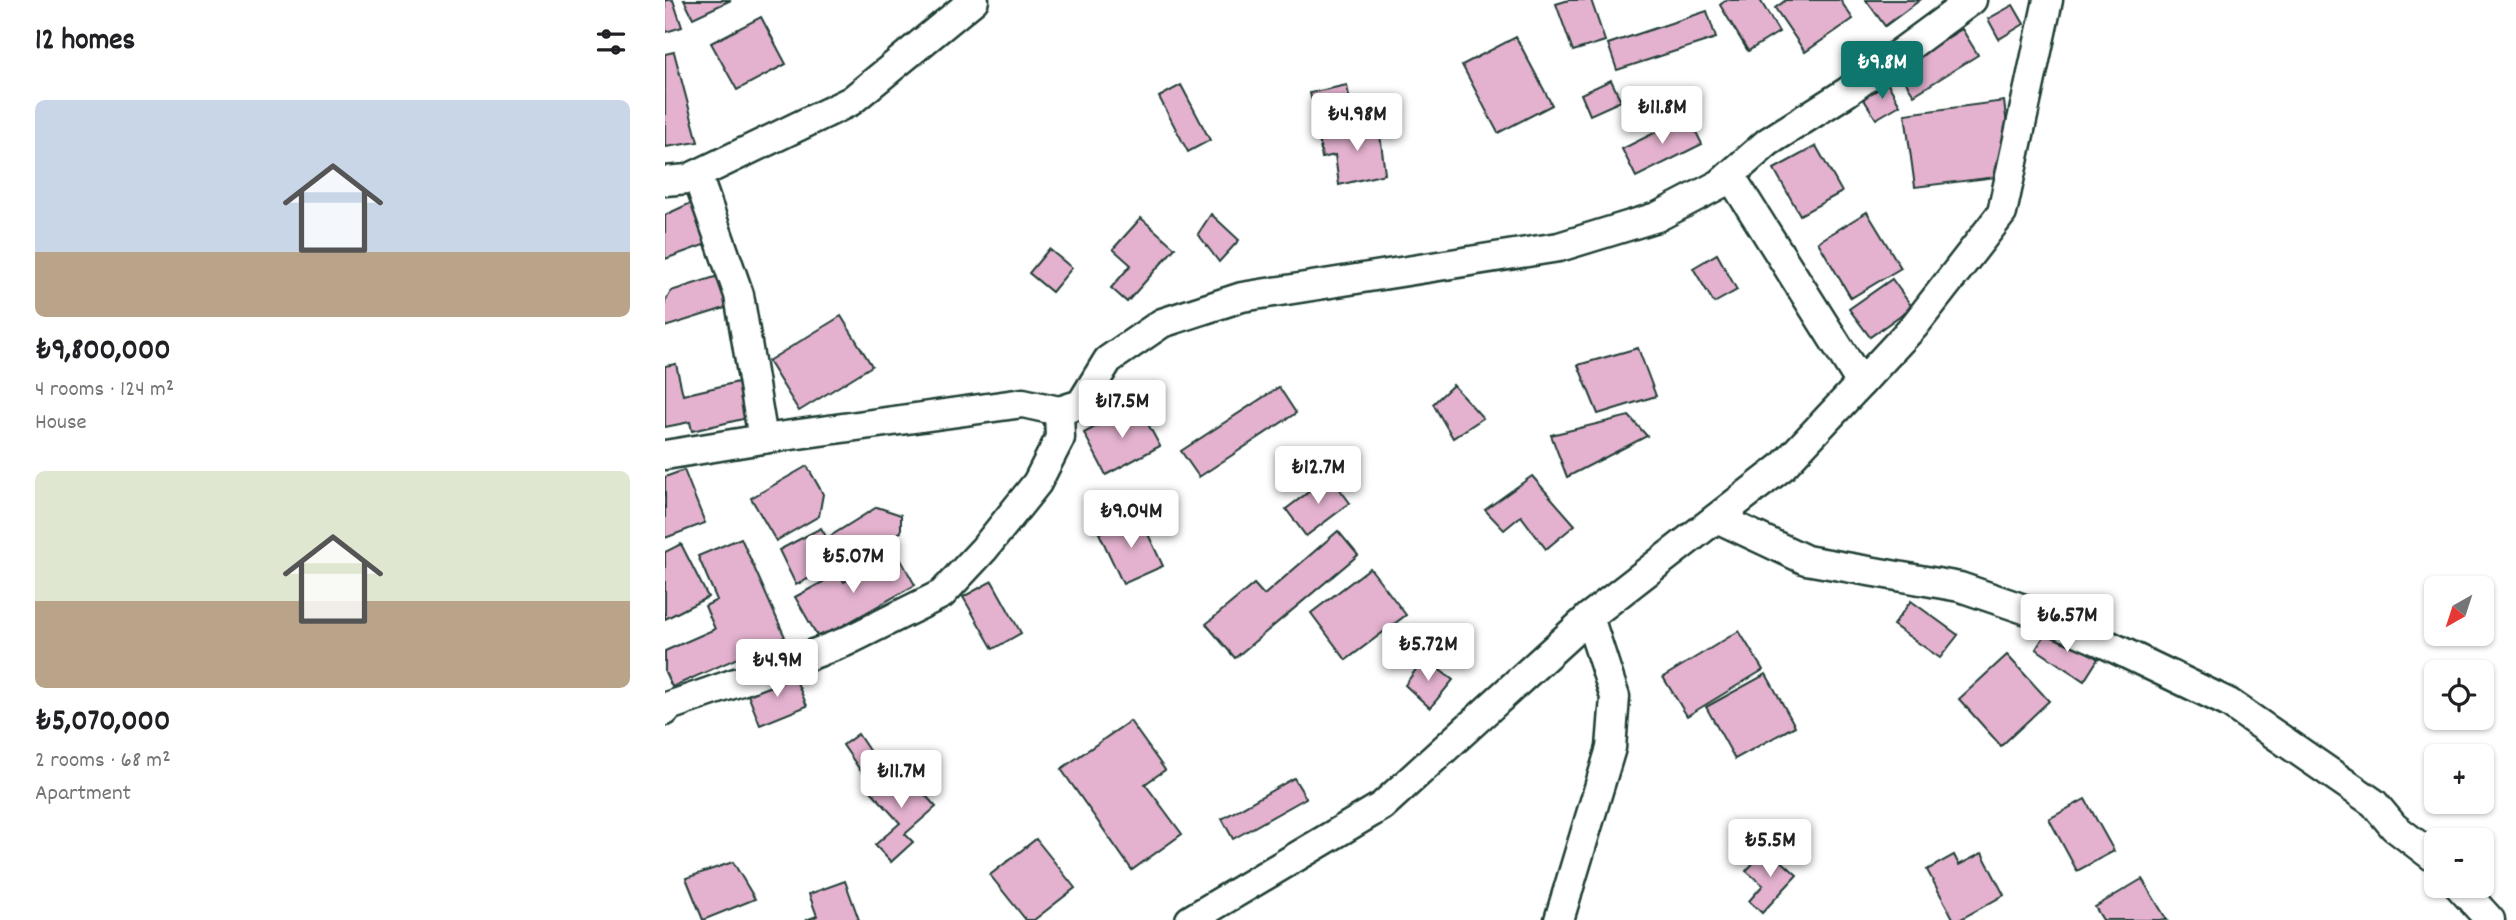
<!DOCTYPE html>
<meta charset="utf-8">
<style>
:root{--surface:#fff;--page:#f2f2f2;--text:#202124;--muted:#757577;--accent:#0f766e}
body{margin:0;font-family:Dekko,sans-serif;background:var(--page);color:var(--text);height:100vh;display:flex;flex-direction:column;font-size:26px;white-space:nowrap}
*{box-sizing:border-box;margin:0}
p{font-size:23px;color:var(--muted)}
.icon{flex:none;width:38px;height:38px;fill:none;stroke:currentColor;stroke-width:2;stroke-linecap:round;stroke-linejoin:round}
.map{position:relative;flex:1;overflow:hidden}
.panel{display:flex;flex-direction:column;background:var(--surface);width:665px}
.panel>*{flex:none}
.needle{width:46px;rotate:219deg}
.fabs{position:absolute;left:1759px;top:576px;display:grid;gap:14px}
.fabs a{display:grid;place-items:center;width:70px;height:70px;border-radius:10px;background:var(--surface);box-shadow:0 2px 5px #0004;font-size:35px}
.price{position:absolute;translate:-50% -60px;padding:0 16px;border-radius:7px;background:#fff;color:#222;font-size:23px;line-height:46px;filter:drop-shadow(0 2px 4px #0008)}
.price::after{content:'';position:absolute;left:50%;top:42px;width:21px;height:16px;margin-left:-10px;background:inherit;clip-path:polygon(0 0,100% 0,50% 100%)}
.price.current{background:var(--accent);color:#fff}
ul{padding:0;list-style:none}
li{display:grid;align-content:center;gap:14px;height:371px;padding:0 35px}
li span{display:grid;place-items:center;height:217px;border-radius:10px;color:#555}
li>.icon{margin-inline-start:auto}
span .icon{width:126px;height:126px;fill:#fffc;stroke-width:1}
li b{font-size:30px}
h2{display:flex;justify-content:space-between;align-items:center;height:84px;padding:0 35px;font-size:30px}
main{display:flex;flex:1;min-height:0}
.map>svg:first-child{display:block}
.building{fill:#e4b2cf;stroke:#1f3d34;stroke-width:2}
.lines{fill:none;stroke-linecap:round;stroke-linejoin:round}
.street-casing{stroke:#1f3d34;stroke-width:33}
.street{stroke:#fff;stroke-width:28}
</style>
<main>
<section class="panel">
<h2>12 homes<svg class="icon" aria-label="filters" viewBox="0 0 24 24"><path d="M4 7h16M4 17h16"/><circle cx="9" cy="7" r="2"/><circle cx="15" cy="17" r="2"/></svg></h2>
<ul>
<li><span style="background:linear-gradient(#c9d6e8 70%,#b9a48a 0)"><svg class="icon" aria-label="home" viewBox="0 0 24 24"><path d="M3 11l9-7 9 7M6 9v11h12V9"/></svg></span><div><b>₺9,800,000</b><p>4 rooms · 124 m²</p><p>House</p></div></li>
<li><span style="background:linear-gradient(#dfe7d0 60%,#b9a48a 0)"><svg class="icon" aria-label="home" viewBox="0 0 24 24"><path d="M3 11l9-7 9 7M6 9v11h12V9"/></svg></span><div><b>₺5,070,000</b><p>2 rooms · 68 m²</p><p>Apartment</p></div></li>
</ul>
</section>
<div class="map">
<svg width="1851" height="920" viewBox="0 0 1851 920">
<rect width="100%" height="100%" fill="#fff"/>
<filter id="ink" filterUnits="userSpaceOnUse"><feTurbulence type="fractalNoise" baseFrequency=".0143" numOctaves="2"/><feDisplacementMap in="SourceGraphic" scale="14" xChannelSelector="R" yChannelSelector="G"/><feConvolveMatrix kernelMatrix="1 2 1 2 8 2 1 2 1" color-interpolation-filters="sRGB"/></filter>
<g filter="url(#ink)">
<g class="building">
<polygon points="0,0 8,0 17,27 1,32"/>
<polygon points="19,0 66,0 28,18"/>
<polygon points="904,0 926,0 940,41 908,51 891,4"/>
<polygon points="1061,0 1095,0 1114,32 1083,51 1055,5"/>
<polygon points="1121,0 1175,0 1188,19 1140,52 1110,8"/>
<polygon points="1201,0 1255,0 1220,26"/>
<polygon points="1348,5 1359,24 1334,39 1323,19"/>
<polygon points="1042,11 1051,38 952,70 943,44"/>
<polygon points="96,17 121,64 72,90 46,43"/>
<polygon points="1297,29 1313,55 1249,95 1232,69"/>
<polygon points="851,37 887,105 833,133 797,65"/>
<polygon points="9,52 33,142 0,147 0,54"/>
<polygon points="946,80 956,101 925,115 916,94"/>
<polygon points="1223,84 1235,105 1211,119 1198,98"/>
<polygon points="516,85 545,140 523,152 494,97"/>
<polygon points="682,85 689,126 654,133 645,93"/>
<polygon points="1339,101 1348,175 1250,187 1240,114"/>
<polygon points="1023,116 1037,144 971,177 957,149"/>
<polygon points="713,118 720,174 674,185 670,155 657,158 654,139 694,132 693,120"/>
<polygon points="1151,146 1177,192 1135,215 1109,169"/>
<polygon points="30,201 47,242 0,259 0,215"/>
<polygon points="1202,212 1236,268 1186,298 1153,242"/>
<polygon points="546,214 574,240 554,262 533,234"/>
<polygon points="476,218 510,248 462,302 446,288 466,265 448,249"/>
<polygon points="384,249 407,268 387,292 364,273"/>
<polygon points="1052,254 1072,290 1049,303 1028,268"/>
<polygon points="53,276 63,307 0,327 0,302 6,291"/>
<polygon points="1227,279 1247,307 1205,337 1184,309"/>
<polygon points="176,316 207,366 134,411 103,361"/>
<polygon points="973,348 991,396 933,414 913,365"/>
<polygon points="11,364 18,395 73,382 82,418 27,431 25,422 0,427 0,366"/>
<polygon points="788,385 818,418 788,438 768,404"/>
<polygon points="614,387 631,413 534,477 516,451"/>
<polygon points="472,404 495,446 441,475 419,433"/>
<polygon points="964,416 982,436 902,477 886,435"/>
<polygon points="142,466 158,494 154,516 111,541 86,498"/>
<polygon points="19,470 40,523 0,538 0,477"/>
<polygon points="665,476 685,503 641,536 621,509"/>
<polygon points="867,476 910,525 881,549 856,516 839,530 820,510"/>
<polygon points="212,507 236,515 236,532 131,585 114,550 156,528 162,538"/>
<polygon points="474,515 498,566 458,584 434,533"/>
<polygon points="673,531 693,555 570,658 541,624 589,584 599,595"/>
<polygon points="76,538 120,637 7,687 0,672 0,651 50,629 40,606 52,600 33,556"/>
<polygon points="16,544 43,597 0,619 0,552"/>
<polygon points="232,553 250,585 154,639 130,597 174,573 179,582"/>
<polygon points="705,568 741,615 681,660 646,613"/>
<polygon points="327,581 356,633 328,649 298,597"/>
<polygon points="1246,601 1293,635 1275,658 1228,625"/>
<polygon points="1385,627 1433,659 1419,681 1371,649"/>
<polygon points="1074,631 1098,670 1022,716 998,677"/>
<polygon points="1342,655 1384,701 1336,746 1294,699"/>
<polygon points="759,658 788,680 765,708 740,685"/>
<polygon points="128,673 142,706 95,725 82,692"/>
<polygon points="1101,674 1130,726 1070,759 1041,707"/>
<polygon points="465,721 500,770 480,784 517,834 467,870 396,769"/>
<polygon points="193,734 219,773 204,783 178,745"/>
<polygon points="234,766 271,807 240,834 248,842 226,862 210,845 235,823 206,791"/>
<polygon points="629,778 641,798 568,839 557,819"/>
<polygon points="1420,799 1449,851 1412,871 1384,819"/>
<polygon points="371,839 410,888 369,920 361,920 325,875"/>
<polygon points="1102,848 1132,875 1097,913 1084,901 1098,885 1081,871"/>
<polygon points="1317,853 1339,895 1294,920 1289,920 1262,870 1289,855 1294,865"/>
<polygon points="68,862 90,899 38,920 21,878"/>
<polygon points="1477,879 1502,920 1438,920 1430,907"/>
<polygon points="180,881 194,920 141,920 152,916 144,894"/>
</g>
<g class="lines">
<defs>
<g id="street">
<polyline points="32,175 74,295 98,439"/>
<polyline points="1065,175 1196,383"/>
<polyline points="0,181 23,179 186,101 309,0"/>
<polyline points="0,455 98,439 358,403 394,411"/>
<polyline points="1052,518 1141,560 1295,587 1371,613 1443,645 1564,703 1709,803 1729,827 1771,859"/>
<polyline points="0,711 4,706 82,679 180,642 277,594 319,549 372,483 395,438 394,411 416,404 443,360 497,323 577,297 894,247 992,217 1055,184 1103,142 1182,92 1307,0"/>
<polyline points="1794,886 1825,920"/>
<polyline points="525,920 717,806 924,617 1117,467 1196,383 1250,325 1337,213 1383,0"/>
<polyline points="894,920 946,748 950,697 924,617"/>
</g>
</defs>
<use href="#street" class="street-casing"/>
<use href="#street" class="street"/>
</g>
</g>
</svg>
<div class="fabs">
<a><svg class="needle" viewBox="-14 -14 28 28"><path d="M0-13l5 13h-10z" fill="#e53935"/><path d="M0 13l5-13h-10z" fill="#757577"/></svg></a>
<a><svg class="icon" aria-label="locate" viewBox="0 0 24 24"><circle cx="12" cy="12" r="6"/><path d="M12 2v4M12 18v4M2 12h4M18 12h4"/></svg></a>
<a>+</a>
<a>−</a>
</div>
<b class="price current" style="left:1217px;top:101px">₺9.8M</b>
<b class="price" style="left:997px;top:146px">₺11.8M</b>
<b class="price" style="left:692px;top:153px">₺4.98M</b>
<b class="price" style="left:457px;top:440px">₺17.5M</b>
<b class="price" style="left:653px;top:506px">₺12.7M</b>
<b class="price" style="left:466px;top:550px">₺9.04M</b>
<b class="price" style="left:188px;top:595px">₺5.07M</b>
<b class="price" style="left:1402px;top:654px">₺6.57M</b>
<b class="price" style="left:763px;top:683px">₺5.72M</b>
<b class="price" style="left:112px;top:699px">₺4.9M</b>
<b class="price" style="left:236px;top:810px">₺11.7M</b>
<b class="price" style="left:1105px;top:879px">₺5.5M</b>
</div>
</main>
